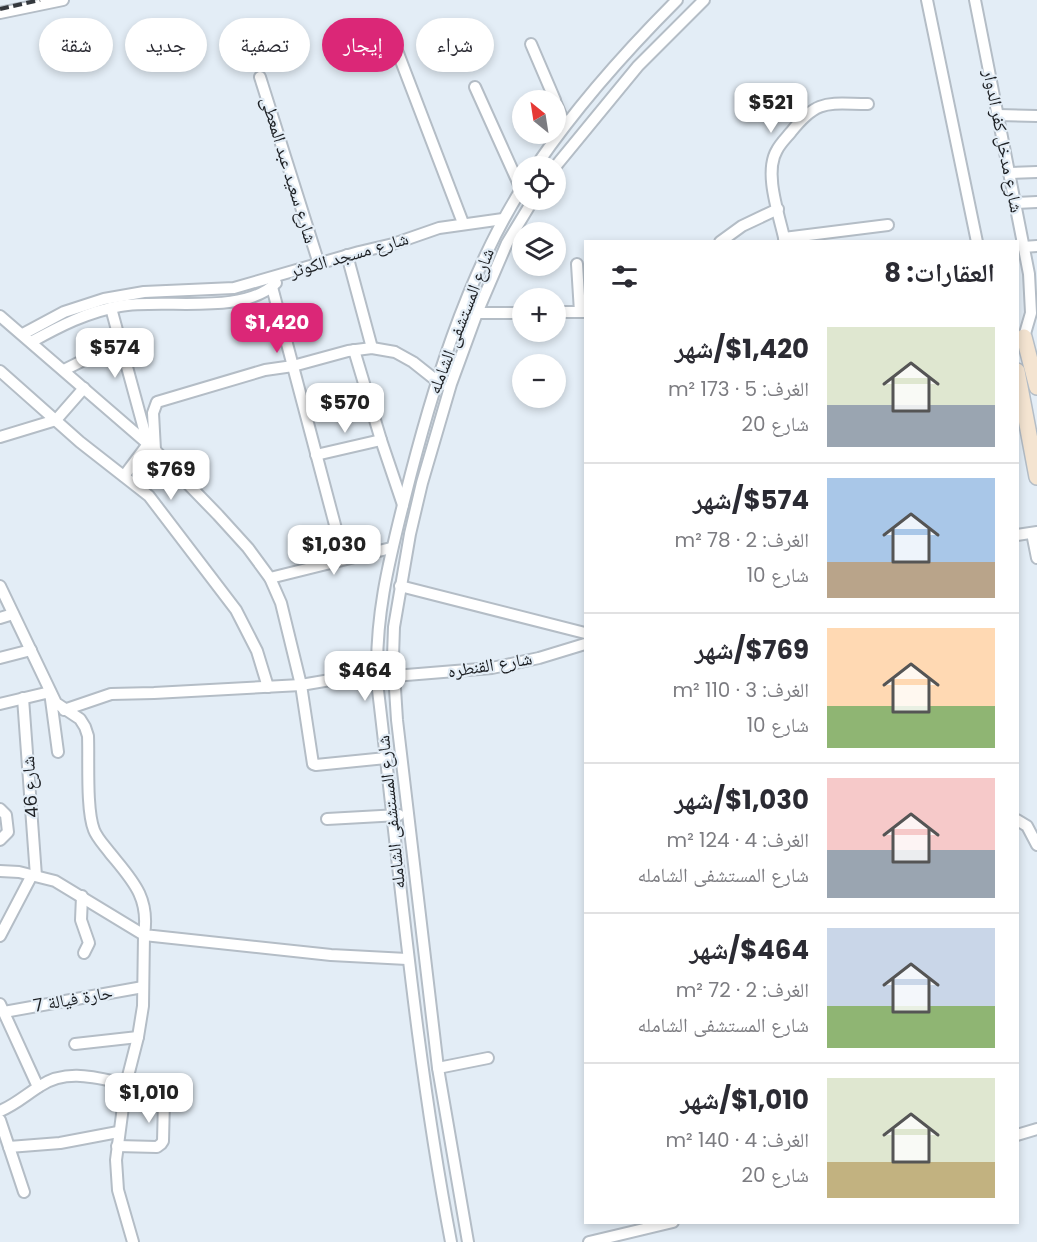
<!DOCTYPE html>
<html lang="ar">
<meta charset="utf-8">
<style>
:root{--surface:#fff;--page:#f7f7f7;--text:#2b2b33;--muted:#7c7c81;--line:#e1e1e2;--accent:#db2777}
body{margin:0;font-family:Poppins,"Noto Naskh Arabic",sans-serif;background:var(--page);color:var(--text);direction:rtl;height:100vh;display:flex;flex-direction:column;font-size:22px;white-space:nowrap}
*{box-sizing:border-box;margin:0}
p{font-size:20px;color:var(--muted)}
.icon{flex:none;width:33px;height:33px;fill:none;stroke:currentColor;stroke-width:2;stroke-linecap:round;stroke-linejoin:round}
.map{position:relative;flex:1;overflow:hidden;direction:ltr}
.drawer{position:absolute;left:584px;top:240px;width:435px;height:984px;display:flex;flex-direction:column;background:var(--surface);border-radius:0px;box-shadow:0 3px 9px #0003;direction:rtl}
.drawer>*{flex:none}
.banner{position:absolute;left:18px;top:18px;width:476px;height:54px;direction:rtl;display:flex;gap:12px}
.needle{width:39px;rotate:330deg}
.controls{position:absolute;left:512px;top:90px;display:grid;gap:12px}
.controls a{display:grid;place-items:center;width:54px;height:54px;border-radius:50%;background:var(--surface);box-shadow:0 3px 9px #0003;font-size:30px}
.price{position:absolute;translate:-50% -51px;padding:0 14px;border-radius:12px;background:#fff;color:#222;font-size:20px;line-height:39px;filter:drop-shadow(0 2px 3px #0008)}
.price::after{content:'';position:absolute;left:50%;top:36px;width:18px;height:14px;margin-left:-9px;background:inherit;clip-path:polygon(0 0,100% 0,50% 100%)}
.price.selected{background:var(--accent);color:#fff}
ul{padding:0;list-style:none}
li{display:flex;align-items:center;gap:18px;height:150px;padding:0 24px}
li+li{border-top:2px solid var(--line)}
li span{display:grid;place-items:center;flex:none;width:168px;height:120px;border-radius:0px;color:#555}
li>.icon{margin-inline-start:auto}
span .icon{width:72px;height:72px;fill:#fffc;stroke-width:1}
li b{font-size:26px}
h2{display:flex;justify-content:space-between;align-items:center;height:72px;padding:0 24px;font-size:26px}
.pill{padding:0 21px;border-radius:27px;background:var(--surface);box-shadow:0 3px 9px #0003;font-size:21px;line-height:54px}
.pill.selected{background:var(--accent);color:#fff}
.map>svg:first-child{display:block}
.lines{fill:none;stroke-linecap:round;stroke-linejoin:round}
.minor-casing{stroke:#b4bdc6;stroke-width:14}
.secondary-casing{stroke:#b4bdc6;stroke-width:18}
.minor{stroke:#fff;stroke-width:10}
.secondary{stroke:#f4e4d1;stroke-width:15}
.rail{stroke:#34383d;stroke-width:4;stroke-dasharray:9 4.5;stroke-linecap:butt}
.labels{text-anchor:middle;stroke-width:4.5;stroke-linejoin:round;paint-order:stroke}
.street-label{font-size:18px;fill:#1d2024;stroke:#e3edf6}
</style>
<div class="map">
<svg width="1037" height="1242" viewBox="0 0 1037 1242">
<rect width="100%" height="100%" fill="#e3edf6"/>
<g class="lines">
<defs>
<g id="minor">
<polyline points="927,0 977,242"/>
<polyline points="975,0 1029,274 1031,313 1024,337"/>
<polyline points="0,13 63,0"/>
<polyline points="531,44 555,100"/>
<polyline points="398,53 463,223"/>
<polyline points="260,77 319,264"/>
<polyline points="475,87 521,189"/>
<polyline points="555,101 565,125"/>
<polyline points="998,115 1037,116"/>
<path d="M536,166c41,-60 89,-114 141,-166"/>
<polyline points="555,167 638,66 704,0"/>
<polyline points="1009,173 1037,172"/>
<polyline points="1015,203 1037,202"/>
<polyline points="784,238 888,225"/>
<polyline points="720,242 742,226 778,209"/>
<path d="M785,242c-5,-25 -22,-69 -8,-92 3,-6 9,-12 14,-18 27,-34 37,-28 77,-28"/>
<polyline points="1023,247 1037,246"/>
<polyline points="347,255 372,348"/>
<polyline points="577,264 580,312"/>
<polyline points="272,287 344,559"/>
<polyline points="111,308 148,444 124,476"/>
<polyline points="555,312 585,312"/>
<polyline points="477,313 522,313"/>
<polyline points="0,316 155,450 218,515 248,548 270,578 281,603 301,685 313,764 316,765 386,758"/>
<polyline points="23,334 64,312 104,299 144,292 234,288 359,252 393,244 439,228 503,219"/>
<path d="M31,342c29,-16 56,-30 89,-36 45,-8 122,10 156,-23"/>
<polyline points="354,350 381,440 403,505"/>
<polyline points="64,370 120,342"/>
<polyline points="0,371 80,442 149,496 236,610 257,651 268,687"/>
<polyline points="0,437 56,420 84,388"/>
<polyline points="155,450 153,413 157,402 265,370 293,366 348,351 372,348 395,352 413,362 442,385"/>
<polyline points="316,455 381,440"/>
<polyline points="1032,533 1037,558"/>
<polyline points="1017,535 1037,532"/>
<polyline points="270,578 391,548"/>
<path d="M0,586l56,117 24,16 5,8 3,9c1,23 -2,74 6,94 3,8 10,15 16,23 22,27 40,44 34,82l187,20 76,4"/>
<polyline points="400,586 585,633"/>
<polyline points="0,618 13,614"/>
<polyline points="0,658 31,650"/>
<polyline points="394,676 492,668 539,658 585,644"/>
<polyline points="23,698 36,876"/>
<polyline points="0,704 50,692 58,752"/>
<polyline points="64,710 111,694 154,693 301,685 377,672"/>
<polyline points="0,809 6,815 8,832 0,840"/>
<polyline points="327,819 399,815"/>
<polyline points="1017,820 1027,826 1037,845"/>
<polyline points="0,871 19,872 55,881 144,935 143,1006 138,1037 126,1084 116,1160 118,1190 133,1242"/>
<polyline points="82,896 81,920 89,943 84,953"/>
<polyline points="0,936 32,875"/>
<polyline points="0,1004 38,1087"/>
<polyline points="4,1012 143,987"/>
<polyline points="75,1044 138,1037"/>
<polyline points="438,1068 488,1058"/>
<path d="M0,1111c15,-6 27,-17 40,-25 27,-18 57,-8 86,-2"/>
<polyline points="0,1120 24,1192"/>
<polyline points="1017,1135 1037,1129"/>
<polyline points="117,1146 157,1147 161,1144 163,1141 164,1100 159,1095 124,1095"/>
<polyline points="9,1147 60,1143 118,1132"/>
<path d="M451,1242c-35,-183 -51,-368 -73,-552 -5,-67 11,-130 27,-193 26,-104 60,-218 117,-309"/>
<polyline points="468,1242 438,1068 397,720 393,657 394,627 410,534 422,483 451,384 477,313 507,243 533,200"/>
<polyline points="589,1242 673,1222"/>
</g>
<g id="secondary">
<polyline points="1024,337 1037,387"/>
<polyline points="1017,371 1037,477"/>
</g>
</defs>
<use href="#minor" class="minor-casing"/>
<use href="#secondary" class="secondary-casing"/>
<use href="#minor" class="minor"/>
<use href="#secondary" class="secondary"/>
<polyline class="rail" points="0,9 40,0"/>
</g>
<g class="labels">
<g class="street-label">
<text transform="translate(1003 141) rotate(79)" y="6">شارع مدخل كفر الدوار</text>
<text transform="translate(289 170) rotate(73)" y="6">شارع سعيد عبد المعطى</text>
<text transform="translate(349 255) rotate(-16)" y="6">شارع مسجد الكوثر</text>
<text transform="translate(461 321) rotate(-69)" y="6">شارع المستشفى الشامله</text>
<text transform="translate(490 665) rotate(-9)" y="6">شارع القنطره</text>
<text transform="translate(30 787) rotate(-94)" y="6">شارع 46</text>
<text transform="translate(391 812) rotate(-96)" y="6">شارع المستشفى الشامله</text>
<text transform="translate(73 999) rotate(-10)" y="6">حارة فيالة 7</text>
</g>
</g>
</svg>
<div class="controls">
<a><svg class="needle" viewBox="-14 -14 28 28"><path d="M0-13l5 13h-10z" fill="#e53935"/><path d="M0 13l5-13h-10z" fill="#7c7c81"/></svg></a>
<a><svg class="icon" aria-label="locate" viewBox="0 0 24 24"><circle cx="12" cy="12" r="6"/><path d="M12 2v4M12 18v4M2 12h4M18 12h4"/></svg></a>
<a><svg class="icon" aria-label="layers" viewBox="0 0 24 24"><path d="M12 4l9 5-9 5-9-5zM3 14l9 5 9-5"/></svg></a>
<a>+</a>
<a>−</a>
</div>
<b class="price" style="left:771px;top:134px">$521</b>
<b class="price selected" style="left:277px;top:354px">$1,420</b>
<b class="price" style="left:115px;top:379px">$574</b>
<b class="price" style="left:345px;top:434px">$570</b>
<b class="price" style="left:171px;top:501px">$769</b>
<b class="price" style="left:334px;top:576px">$1,030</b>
<b class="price" style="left:365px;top:702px">$464</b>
<b class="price" style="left:149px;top:1124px">$1,010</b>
<div class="banner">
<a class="pill">شراء</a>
<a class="pill selected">إيجار</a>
<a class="pill">تصفية</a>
<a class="pill">جديد</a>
<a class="pill">شقة</a>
</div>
<section class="drawer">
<h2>العقارات: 8<svg class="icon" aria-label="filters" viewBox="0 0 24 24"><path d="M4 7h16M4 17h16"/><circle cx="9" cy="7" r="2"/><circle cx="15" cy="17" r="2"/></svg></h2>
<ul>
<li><span style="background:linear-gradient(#dfe7d0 65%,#9aa5b1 0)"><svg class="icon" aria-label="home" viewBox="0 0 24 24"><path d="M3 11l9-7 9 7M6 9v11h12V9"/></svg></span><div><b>$1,420/شهر</b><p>الغرف: 5 · 173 m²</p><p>شارع 20</p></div></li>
<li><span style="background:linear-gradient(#a9c7e8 70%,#b9a48a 0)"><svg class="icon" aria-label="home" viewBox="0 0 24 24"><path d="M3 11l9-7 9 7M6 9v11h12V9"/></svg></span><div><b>$574/شهر</b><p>الغرف: 2 · 78 m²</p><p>شارع 10</p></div></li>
<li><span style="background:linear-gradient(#ffd9b3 65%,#8fb573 0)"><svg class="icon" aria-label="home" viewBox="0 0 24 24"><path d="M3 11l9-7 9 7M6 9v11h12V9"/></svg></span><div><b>$769/شهر</b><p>الغرف: 3 · 110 m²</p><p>شارع 10</p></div></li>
<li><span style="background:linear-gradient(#f6c9c9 60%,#9aa5b1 0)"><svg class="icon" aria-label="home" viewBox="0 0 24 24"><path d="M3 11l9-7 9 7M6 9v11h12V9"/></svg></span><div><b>$1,030/شهر</b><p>الغرف: 4 · 124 m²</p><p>شارع المستشفى الشامله</p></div></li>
<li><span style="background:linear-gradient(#c9d6e8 65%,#8fb573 0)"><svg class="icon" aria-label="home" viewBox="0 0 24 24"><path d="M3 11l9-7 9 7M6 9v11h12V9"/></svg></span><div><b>$464/شهر</b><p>الغرف: 2 · 72 m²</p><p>شارع المستشفى الشامله</p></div></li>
<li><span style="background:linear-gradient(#dfe7d0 70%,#c2b280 0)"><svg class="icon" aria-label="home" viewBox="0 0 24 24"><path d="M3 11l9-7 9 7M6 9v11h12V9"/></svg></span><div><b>$1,010/شهر</b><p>الغرف: 4 · 140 m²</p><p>شارع 20</p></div></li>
</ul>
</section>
</div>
